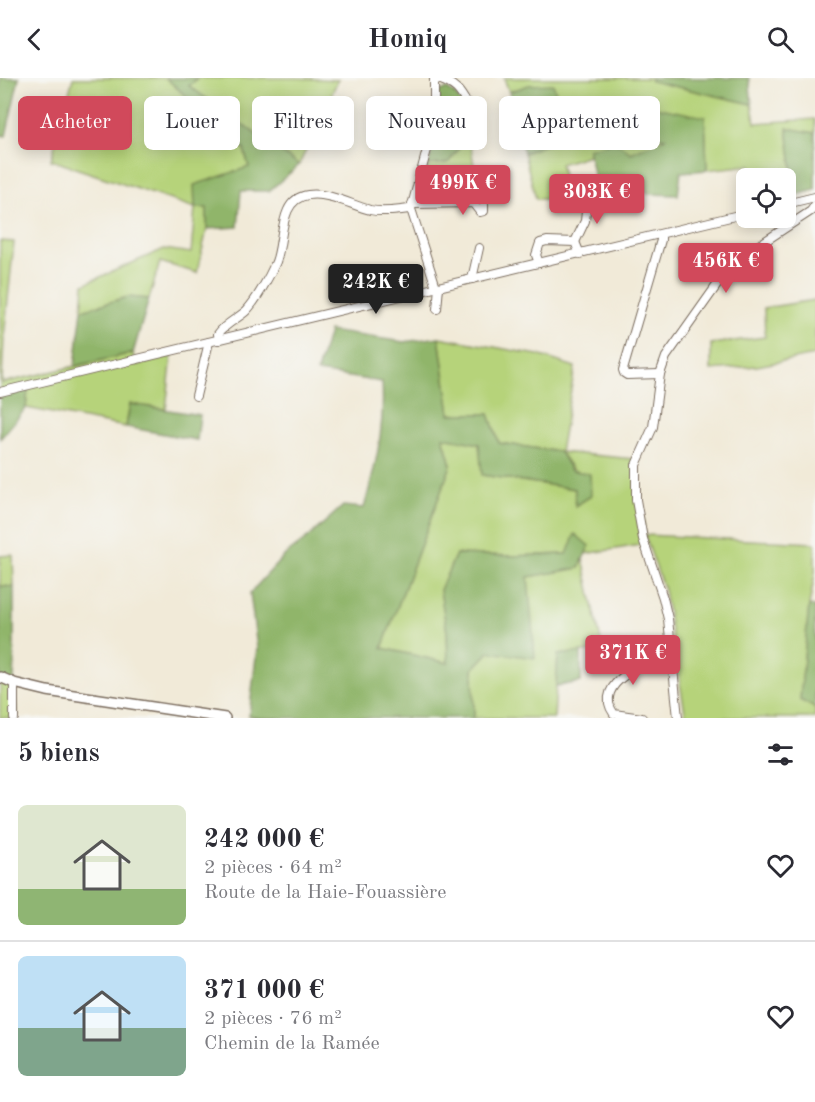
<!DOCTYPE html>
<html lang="fr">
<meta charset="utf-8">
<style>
:root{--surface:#fff;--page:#f2f2f3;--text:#2b2b33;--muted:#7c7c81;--line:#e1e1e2;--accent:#d1495b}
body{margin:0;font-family:"Old Standard TT",serif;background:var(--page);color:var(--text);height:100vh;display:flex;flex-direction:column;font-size:22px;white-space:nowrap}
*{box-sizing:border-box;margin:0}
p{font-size:20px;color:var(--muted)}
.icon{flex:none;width:33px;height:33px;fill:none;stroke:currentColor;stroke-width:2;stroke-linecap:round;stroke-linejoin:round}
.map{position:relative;height:640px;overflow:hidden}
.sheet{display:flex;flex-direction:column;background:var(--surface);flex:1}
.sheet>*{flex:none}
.hud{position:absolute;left:18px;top:18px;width:780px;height:54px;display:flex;gap:12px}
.controls{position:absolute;left:736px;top:90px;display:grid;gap:12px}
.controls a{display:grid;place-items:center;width:60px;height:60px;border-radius:9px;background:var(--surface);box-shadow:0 3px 15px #0003;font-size:30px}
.price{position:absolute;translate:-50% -51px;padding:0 14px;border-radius:6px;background:var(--accent);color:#fff;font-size:20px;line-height:39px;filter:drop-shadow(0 2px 3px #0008)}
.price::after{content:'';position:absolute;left:50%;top:36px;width:18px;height:14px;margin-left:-9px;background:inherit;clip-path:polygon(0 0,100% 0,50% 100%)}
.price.selected{background:#222;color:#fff}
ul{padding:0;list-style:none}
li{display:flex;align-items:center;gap:18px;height:150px;padding:0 18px}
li+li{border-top:2px solid var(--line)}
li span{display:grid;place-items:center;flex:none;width:168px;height:120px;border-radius:9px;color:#555}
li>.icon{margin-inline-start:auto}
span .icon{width:72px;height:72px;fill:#fffc;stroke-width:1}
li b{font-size:26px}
h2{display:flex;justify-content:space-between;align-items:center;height:72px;padding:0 18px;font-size:26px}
.chip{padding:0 21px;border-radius:9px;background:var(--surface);box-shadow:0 3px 15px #0003;font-size:21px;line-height:54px}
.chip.selected{background:var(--accent);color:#fff}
header{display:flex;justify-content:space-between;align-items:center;height:78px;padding:0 18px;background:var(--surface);font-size:27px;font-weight:600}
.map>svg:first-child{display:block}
.green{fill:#b6d37a;stroke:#787e4c;stroke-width:1.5}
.forest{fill:#90b56a;stroke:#667044;stroke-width:1.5}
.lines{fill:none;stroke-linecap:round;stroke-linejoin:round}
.minor-casing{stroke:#7b6d5f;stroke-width:10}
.major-casing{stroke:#7b6d5f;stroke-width:12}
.minor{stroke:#fff;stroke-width:8}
.major{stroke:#fff;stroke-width:9}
</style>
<header><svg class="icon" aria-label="back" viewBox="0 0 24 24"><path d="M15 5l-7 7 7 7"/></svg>Homiq<svg class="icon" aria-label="search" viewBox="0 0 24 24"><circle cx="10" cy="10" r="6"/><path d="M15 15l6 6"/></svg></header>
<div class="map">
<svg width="815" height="640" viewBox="0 0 815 640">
<rect width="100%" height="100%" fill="#f6f6f2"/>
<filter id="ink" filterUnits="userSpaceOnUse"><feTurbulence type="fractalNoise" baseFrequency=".0167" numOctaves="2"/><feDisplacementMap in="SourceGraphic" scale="12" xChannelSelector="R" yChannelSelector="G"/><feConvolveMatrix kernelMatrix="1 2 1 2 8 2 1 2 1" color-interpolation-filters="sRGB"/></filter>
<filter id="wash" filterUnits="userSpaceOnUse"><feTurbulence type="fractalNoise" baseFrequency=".008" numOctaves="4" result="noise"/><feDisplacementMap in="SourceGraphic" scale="24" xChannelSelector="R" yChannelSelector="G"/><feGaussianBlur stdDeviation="1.35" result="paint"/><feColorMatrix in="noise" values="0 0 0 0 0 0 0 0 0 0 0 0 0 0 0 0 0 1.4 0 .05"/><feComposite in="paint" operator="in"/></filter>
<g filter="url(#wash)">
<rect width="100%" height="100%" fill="#f1ead8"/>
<g class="green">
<polygon points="73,0 166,0 244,71 249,89 207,129 207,151 197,195 160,184 149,221 128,219 82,232 84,206 164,171 191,175 195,130 51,82"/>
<polygon points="198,0 295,0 338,2 299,87 189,8"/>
<polygon points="504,0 651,0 651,3 752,26 755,45 815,41 815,55 787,51 796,117 786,120 786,100 752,100 751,87 707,92 705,39 666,60 631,75 588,71 589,77 560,86 565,106 559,121 536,121 524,75 570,57 530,7 509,14"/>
<polygon points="469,57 475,94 460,99 442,114 421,119 428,87 448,85"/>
<polygon points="0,163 14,164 4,260 2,305 133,275 137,287 172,277 166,331 130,326 126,349 26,330 28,312 0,319"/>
<polygon points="815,222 815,277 757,288 711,292 711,266 765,259 764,230"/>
<polygon points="439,259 538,277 575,289 560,374 634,381 645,457 815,465 815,495 809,528 800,622 815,630 815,640 686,640 664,512 645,458 640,467 585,476 589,468 567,476 512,478 456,476 440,512 447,554 448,585 382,570 451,387 443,358 479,365 483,397 575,411 576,428 591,417 560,374 499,365 489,336 450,336"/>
<polygon points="13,477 14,509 0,508 0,478"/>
<polygon points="583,481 603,572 558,577 554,640 474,640 473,591 489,574 528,499 579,490"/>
<polygon points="0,604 14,610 17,640 0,640"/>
</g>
<g class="forest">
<polygon points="0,0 19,0 6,58 0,57"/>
<polygon points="166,0 198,0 189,8 299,87 269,113 241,113 238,149 207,151 207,130 195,130 194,107 249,89 244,71"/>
<polygon points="651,0 749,0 752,26 651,3"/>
<polygon points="553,6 570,57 524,75 513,41 517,39 509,14 529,7"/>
<path d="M447,11c18,9 20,27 22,46l-21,28 -20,2 10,-36 1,-38z"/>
<polygon points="625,23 705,39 707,92 681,94 678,117 648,116 641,107 595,105 588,71 615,63 631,75 665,60 622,49"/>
<polygon points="787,50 815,55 815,112 796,117"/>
<polygon points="128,219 149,221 133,275 75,288 82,232"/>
<path d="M329,253l75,11 35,-5 11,77h39l10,29 61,9 11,18 19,4 1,22 -16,10v-17l-93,-14 -3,-31 -36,-7 8,28 -69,183 66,15 -1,-31 -7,-42 16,-36 56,2 55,-2 8,-20 14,12 -10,22 -51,9 7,81 -46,-6 -16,17 1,49h-215l-10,-2 8,-68 -7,-55 35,-38 20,-15 38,-34 21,2c12,-43 21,-80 18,-126l-65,-10z"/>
<polygon points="28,312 26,330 0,361 0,319"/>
<polygon points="130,326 200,337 197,362 126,349"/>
<polygon points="0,508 14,509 14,610 0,604"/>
<polygon points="809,528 815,529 815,630 800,622"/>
<polygon points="581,574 581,604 556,608 558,577"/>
</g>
</g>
<g filter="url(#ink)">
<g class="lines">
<defs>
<g id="minor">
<polyline points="434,0 434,32 428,68 411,131 436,209"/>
<path d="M434,0c31,7 28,23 45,46"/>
<polyline points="438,124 464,103 503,91"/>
<polyline points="412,126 473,125 480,134 484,133 484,127"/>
<polyline points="786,126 815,119"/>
<polyline points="575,164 585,143 587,124"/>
<polyline points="539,185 536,177 540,165 547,163 575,164 580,176"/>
<polyline points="472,201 479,170"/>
<polyline points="437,231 439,209"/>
<path d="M219,262l-1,-6c7,-10 19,-15 28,-23 10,-10 23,-34 29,-47 10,-20 2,-65 33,-69 21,-3 43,10 62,15 13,3 28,0 41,-1"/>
<polyline points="660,296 627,297 624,295 623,292 661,162 661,157"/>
<polyline points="0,314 747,135"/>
<polyline points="196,318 209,264"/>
<polyline points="14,605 14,640"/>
<path d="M642,640l-28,-4c-23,-31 35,-54 57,-60"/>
<polyline points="678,640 668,541 663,520 643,461 636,422 636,387 653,349 660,296 666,279 729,190 747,175 811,133 815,127"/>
</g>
<polyline id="major" points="0,599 14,605 47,613 225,640"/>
</defs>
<use href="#minor" class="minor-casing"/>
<use href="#major" class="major-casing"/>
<use href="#minor" class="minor"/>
<use href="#major" class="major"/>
</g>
</g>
</svg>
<div class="controls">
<a><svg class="icon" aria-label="locate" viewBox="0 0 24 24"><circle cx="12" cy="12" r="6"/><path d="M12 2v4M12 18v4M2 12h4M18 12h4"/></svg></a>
</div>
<b class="price" style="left:463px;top:138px">499K €</b>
<b class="price" style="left:597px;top:147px">303K €</b>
<b class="price" style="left:726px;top:216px">456K €</b>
<b class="price selected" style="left:376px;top:237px">242K €</b>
<b class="price" style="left:633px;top:608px">371K €</b>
<div class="hud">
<a class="chip selected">Acheter</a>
<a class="chip">Louer</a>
<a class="chip">Filtres</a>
<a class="chip">Nouveau</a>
<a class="chip">Appartement</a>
</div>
</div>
<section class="sheet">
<h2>5 biens<svg class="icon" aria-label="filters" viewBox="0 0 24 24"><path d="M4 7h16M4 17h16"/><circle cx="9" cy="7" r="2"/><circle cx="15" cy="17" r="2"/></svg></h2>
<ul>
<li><span style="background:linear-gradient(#dfe7d0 70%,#8fb573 0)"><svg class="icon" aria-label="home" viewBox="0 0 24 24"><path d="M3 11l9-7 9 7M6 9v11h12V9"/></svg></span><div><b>242 000 €</b><p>2 pièces · 64 m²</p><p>Route de la Haie-Fouassière</p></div><svg class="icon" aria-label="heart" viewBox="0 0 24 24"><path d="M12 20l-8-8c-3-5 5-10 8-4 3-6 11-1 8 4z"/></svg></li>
<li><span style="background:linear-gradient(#bfe0f5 60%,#7fa58c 0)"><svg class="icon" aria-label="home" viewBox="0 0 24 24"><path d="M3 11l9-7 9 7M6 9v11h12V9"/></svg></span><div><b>371 000 €</b><p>2 pièces · 76 m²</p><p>Chemin de la Ramée</p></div><svg class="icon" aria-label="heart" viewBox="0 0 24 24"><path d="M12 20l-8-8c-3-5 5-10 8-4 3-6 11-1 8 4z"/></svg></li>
</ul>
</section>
